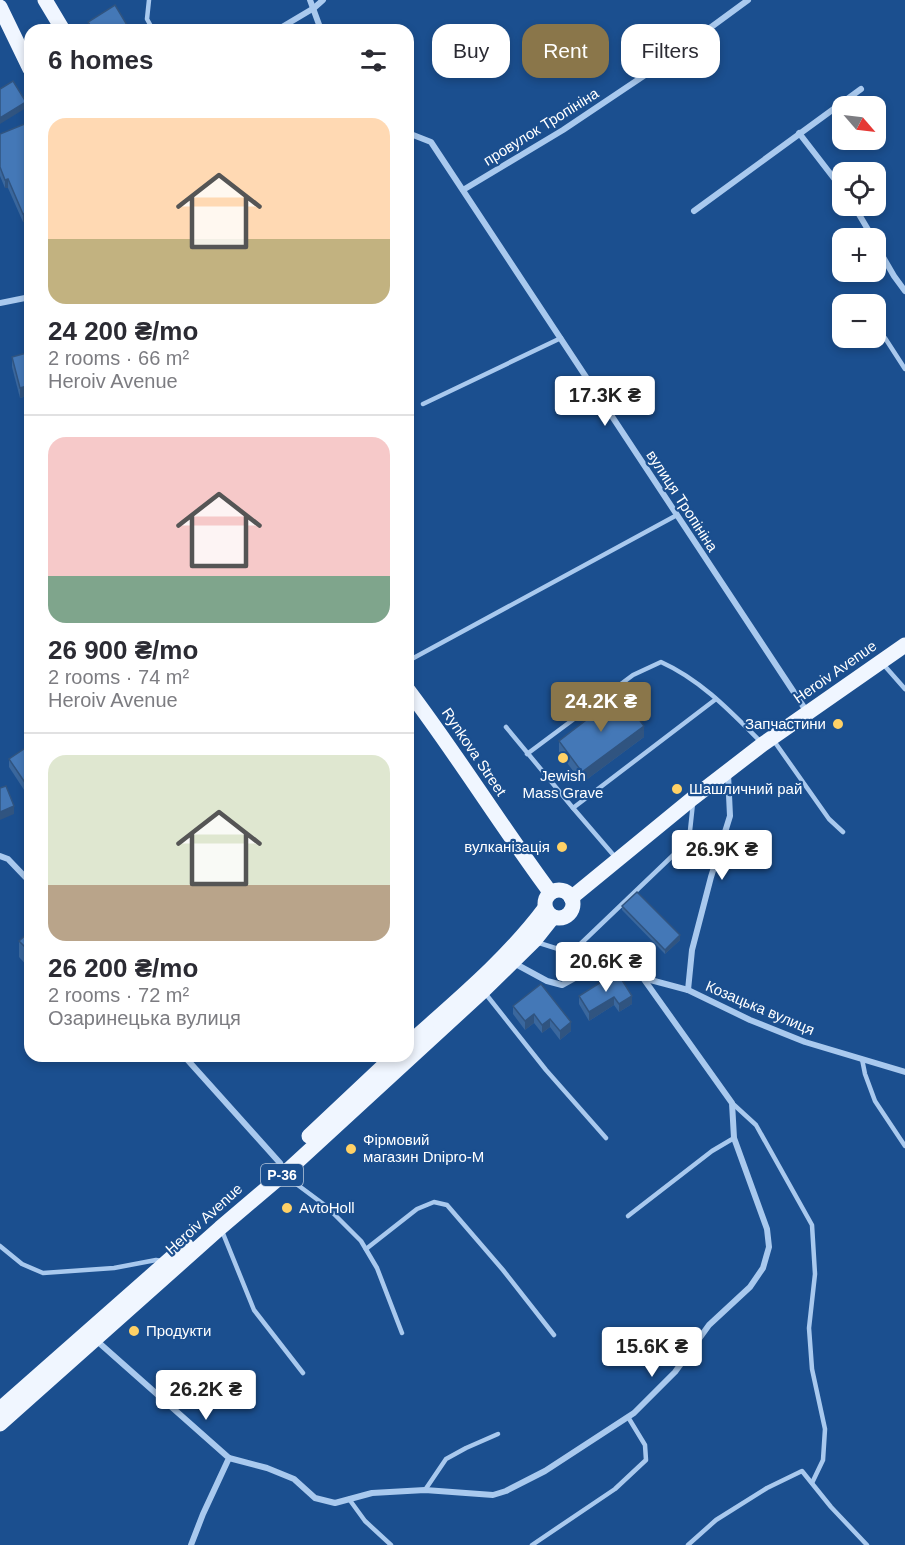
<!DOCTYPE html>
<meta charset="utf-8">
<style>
:root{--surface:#fff;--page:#f7f7f7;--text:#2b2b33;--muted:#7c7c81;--line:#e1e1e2;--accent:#8a764a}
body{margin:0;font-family:Arial,sans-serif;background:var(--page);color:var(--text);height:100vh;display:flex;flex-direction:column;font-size:22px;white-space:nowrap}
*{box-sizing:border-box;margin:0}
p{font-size:20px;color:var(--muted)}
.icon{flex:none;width:33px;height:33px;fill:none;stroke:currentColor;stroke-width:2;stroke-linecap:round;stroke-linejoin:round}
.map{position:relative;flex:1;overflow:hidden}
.details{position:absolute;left:24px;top:24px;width:390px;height:1038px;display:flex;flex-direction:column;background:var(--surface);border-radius:18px;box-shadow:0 3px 9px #0003}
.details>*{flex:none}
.top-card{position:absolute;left:432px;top:24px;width:382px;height:54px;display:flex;gap:12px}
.needle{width:39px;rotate:118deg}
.controls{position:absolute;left:832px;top:96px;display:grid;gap:12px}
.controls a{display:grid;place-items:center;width:54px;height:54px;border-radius:12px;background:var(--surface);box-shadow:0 3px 9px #0003;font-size:30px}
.price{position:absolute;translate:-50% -51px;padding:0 14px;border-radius:6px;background:#fff;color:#222;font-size:20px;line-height:39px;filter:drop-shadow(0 2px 3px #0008)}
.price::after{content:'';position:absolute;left:50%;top:36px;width:18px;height:14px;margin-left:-9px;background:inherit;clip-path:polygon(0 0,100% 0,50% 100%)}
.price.current{background:var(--accent);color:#fff}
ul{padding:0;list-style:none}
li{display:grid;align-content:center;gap:12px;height:318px;padding:0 24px}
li+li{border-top:2px solid var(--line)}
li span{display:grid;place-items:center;height:186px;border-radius:18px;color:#555}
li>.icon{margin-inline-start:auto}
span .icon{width:108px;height:108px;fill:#fffc;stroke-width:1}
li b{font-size:26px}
h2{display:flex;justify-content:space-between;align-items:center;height:72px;padding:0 24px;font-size:26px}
.tag{padding:0 21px;border-radius:18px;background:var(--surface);box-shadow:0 3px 9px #0003;font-size:21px;line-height:54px}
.tag.current{background:var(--accent);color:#fff}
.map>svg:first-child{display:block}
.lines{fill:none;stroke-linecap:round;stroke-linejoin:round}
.lane{stroke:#a9c9ee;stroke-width:4.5}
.street{stroke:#a9c9ee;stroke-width:6}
.primary{stroke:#f0f6ff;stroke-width:15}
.wall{fill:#3a679d}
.shaded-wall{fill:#305480}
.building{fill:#4478b7;stroke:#305480;stroke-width:1.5}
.poi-dot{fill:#ffd166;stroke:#1b4f8f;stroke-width:2}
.labels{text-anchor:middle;stroke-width:4.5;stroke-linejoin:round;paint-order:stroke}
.shield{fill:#1b4f8f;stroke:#bbcadd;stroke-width:1.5}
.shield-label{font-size:14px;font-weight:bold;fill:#fff}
.street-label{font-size:15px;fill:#fff;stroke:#1b4f8f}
.poi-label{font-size:15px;fill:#fff;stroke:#1b4f8f;text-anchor:start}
</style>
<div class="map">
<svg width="905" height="1545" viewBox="0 0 905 1545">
<rect width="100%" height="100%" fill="#1b4f8f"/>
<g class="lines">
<g class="lane">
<polyline points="149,0 147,19 153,30"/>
<polyline points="885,338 905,369"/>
<polyline points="423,404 561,338"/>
<polyline points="408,661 677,515"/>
<polyline points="883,664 905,689"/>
<polyline points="506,727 573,808 616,858"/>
<polyline points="774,741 829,819 843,832"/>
<path d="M527,754l106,-79 28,-13c40,18 70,50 100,80"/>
<polyline points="573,808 716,699"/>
<polyline points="536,942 571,953 689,840 693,803"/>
<polyline points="485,993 546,1070 606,1138"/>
<polyline points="862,1059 865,1074 875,1101 905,1146"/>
<polyline points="732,1103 756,1125 812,1225 815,1274 809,1328 812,1369 825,1429 823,1460 812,1483"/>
<polyline points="287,1174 291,1180 326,1206 361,1241 377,1268 402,1333"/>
<polyline points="628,1216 712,1151 734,1138"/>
<polyline points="222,1231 254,1310 303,1373"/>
<polyline points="0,1246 22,1264 43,1273 114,1268 156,1260 162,1261"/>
<polyline points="366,1249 417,1209 434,1202 447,1205 503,1270 554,1335"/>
<polyline points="425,1490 446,1459 466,1448 498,1434"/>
<polyline points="349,1499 365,1521 391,1545"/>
<polyline points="532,1545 615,1489 646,1460 645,1445 628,1417"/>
<polyline points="688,1545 716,1520 767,1488 802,1471 831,1507 867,1545"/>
</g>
<g class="street">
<polyline points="310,0 321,30"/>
<polyline points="277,30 314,8 323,0"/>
<polyline points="408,133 431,142 807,712"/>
<polyline points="799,133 843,190"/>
<polyline points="463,190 563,130 654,69 748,0"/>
<polyline points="854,206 873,238"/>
<polyline points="694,211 861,89"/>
<polyline points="876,245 894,276 905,291"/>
<polyline points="0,303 30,297"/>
<polyline points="0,856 8,859 30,882"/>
<polyline points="512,962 547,981 562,985 600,964 612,961 643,978 688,990 750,1020 805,1042 905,1072"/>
<polyline points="688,990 692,950 711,877 730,816 728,774"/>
<polyline points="184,1056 280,1163"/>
<polyline points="97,1341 229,1458 203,1514 191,1545"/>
<polyline points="229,1458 267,1468 294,1479 315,1498 335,1503 372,1493 425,1490 493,1495 506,1491 545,1471 634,1413 675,1372 709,1325 750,1287 763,1268 769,1247 767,1229 734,1138 732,1103 643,978"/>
</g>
<g class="primary">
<polyline points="45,0 63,30"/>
<polyline points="0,7 30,69"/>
<path d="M408,690c50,66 93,136 142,202"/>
<circle cx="559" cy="904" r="14"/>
<polyline points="571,898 693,798 763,744 905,645"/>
<path d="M408,1044c48,-43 99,-85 137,-136"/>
<polyline points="309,1136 394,1056"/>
<polyline points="0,1409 186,1245"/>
<polyline points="0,1424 220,1228 286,1172 483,991 534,941 553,917"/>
</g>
</g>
<g class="wall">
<polygon points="88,22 130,30 88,30"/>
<polygon points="30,129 30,219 23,222 8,188 5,188 0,176 0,134"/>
<polygon points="30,352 30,395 20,398 12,367 12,357"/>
<polygon points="644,737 582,783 559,752 559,741"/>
<polygon points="30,745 30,799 9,767 9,759"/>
<polygon points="622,906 680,940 665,954 622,910"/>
<polygon points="30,931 30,969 19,957 19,941"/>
<polygon points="541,984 571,1031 560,1040 550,1027 542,1033 534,1023 525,1030 513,1014 513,1006"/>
<polygon points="579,996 632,996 632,1004 619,1012 614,1005 589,1021 579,1004"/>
</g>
<g class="shaded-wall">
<polygon points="26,102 26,108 0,124 0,118"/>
<polygon points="8,179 8,188 5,188 5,180"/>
<polygon points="30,211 30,219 23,222 23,214"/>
<polygon points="30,385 30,395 20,398 20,388"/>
<polygon points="644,726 644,737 582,783 582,772"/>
<polygon points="14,806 14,814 0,820 0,812"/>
<polygon points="680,935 680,940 665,954 665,950"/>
<polygon points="632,996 632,1004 619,1012 619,1004"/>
<polygon points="614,997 614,1005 589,1021 589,1012"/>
<polygon points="534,1014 534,1023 525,1030 525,1021"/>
<polygon points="550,1019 550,1027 542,1033 542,1025"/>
<polygon points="571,1022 571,1031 560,1040 560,1031"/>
</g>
<g class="building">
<polygon points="115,5 130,30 93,30 88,22"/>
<polygon points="13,81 26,102 0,118 0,89"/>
<polygon points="27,123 30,129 30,211 23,214 8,179 5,180 0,167 0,134"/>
<polygon points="30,352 30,385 20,388 12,357"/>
<polygon points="620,694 644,726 582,772 559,741"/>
<polygon points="30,745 30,790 9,759"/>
<polygon points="6,786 14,806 0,812 0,788"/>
<polygon points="637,892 680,935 665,950 622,906"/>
<polygon points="30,931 30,952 19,941"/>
<polygon points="617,972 632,996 619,1004 614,997 589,1012 579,996"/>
<polygon points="541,984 571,1022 560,1031 550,1019 542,1025 534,1014 525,1021 513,1006"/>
</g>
<g class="poi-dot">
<circle cx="838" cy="724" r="6"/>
<circle cx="563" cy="758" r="6"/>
<circle cx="677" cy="789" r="6"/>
<circle cx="562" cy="847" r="6"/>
<circle cx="351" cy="1149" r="6"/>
<circle cx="287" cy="1208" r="6"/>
<circle cx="134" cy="1331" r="6"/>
</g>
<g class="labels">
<rect class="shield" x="261" y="1164" width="42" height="22" rx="4.5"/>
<g class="shield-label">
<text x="282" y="1180">Р-36</text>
</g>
<g class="street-label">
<text transform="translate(541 127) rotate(-32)" y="5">провулок Тропініна</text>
<text transform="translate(682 501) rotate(57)" y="5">вулиця Тропініна</text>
<text transform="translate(835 672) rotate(-35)" y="5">Heroiv Avenue</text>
<text transform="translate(474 752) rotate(56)" y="5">Rynkova Street</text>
<text transform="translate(760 1008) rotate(23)" y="5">Козацька вулиця</text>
<text transform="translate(204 1219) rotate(-42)" y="5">Heroiv Avenue</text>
</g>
<g class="poi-label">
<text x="826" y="729" text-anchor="end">Запчастини</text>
<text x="563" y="781" text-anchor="middle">Jewish<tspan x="563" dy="17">Mass Grave</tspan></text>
<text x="689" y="794">Шашличний рай</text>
<text x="550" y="852" text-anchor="end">вулканізація</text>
<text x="363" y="1145">Фірмовий<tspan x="363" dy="17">магазин Dnipro-M</tspan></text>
<text x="299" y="1213">AvtoHoll</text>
<text x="146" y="1336">Продукти</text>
</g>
</g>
</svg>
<div class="controls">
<a><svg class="needle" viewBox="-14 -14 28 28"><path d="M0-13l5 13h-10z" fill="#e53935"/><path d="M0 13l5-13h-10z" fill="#7c7c81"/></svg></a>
<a><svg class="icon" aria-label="locate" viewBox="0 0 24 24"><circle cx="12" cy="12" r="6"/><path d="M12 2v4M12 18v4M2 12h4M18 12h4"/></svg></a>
<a>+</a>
<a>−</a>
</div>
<b class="price" style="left:605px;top:427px">17.3K ₴</b>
<b class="price current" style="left:601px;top:733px">24.2K ₴</b>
<b class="price" style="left:722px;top:881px">26.9K ₴</b>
<b class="price" style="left:606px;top:993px">20.6K ₴</b>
<b class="price" style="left:652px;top:1378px">15.6K ₴</b>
<b class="price" style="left:206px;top:1421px">26.2K ₴</b>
<div class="top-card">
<a class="tag">Buy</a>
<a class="tag current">Rent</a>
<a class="tag">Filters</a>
</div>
<section class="details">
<h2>6 homes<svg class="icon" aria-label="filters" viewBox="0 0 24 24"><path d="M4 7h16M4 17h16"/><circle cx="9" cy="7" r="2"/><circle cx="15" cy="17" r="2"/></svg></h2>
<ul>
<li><span style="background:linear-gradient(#ffd9b3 65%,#c2b280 0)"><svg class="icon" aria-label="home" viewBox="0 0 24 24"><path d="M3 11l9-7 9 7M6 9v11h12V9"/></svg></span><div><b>24 200 ₴/mo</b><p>2 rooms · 66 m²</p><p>Heroiv Avenue</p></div></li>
<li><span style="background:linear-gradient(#f6c9c9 75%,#7fa58c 0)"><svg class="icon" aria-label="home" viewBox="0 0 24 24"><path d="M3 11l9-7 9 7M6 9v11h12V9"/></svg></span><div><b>26 900 ₴/mo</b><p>2 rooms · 74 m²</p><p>Heroiv Avenue</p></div></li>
<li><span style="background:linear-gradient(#dfe7d0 70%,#b9a48a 0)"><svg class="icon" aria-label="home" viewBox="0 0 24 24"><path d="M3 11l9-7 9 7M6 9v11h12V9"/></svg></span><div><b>26 200 ₴/mo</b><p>2 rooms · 72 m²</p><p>Озаринецька вулиця</p></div></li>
</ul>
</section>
</div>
